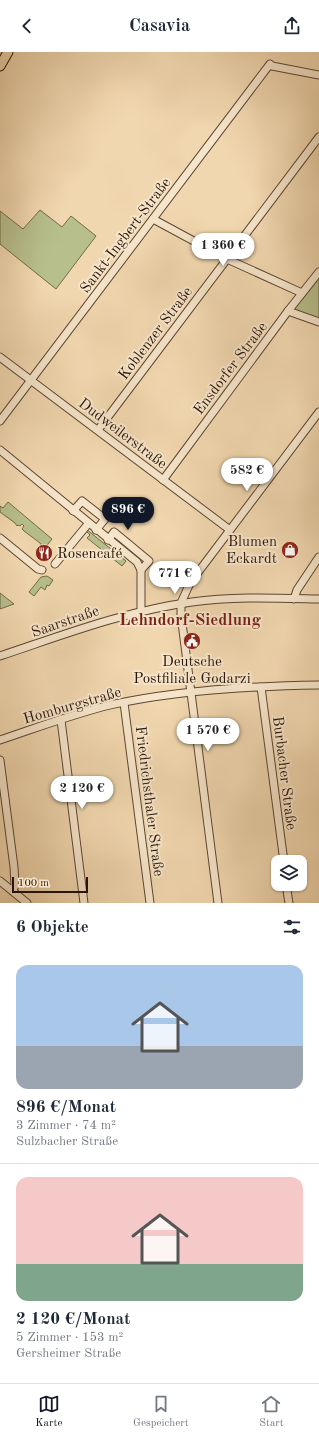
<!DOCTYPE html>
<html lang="de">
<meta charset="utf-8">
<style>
:root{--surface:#fff;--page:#f6f6f7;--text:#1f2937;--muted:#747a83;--line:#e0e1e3;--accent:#111827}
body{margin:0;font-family:"Old Standard TT",serif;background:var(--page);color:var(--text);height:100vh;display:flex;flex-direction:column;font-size:15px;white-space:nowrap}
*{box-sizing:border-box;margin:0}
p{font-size:13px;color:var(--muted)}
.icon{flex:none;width:22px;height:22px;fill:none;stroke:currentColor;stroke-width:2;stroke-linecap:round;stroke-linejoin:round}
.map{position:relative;height:851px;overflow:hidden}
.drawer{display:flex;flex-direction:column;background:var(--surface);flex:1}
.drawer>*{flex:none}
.tools{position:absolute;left:271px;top:803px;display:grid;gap:8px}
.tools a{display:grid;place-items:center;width:36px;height:36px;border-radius:8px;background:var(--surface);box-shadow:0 1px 3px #0004;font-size:20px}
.scale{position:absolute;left:12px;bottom:10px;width:76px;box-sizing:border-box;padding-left:4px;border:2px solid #2b1507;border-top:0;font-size:11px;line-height:14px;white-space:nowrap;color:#2b1507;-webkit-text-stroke:3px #f6e5cb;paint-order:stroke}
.price{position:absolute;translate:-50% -34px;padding:0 9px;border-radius:14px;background:#fff;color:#222;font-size:13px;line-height:26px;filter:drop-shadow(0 1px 2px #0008)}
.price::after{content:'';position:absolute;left:50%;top:24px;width:12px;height:9px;margin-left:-6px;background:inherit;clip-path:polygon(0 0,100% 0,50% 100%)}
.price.active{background:var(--accent);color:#fff}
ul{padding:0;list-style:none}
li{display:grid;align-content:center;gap:8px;height:212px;padding:0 16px}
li+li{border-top:1px solid var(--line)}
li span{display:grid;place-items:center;height:124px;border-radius:12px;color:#555}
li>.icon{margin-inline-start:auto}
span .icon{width:72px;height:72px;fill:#fffc;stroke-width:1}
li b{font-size:17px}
h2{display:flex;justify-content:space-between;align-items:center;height:48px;padding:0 16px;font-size:17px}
header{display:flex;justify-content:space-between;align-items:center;height:52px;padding:0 16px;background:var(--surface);font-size:18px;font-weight:600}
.menu{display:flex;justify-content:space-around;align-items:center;height:56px;border-top:1px solid var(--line);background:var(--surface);font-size:11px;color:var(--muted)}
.menu a{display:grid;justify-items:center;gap:2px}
.menu .active{color:var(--accent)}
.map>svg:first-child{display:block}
.green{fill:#b7bf8d;stroke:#716a4a}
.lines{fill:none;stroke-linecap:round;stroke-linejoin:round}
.minor-casing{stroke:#5c4631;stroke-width:9}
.major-casing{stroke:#2b1507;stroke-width:11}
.minor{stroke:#f6e5cb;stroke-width:7}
.major{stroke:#f1d7af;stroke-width:9}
.labels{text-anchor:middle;stroke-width:4;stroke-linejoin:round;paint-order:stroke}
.street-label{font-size:15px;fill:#2b1507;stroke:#f6e5cb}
.poi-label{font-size:15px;fill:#2b1507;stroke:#f6e5cb;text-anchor:end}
.quarter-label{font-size:17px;font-weight:bold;fill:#7a1f14;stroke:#f6e5cb}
</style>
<header><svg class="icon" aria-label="back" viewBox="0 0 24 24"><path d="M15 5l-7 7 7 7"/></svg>Casavia<svg class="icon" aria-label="share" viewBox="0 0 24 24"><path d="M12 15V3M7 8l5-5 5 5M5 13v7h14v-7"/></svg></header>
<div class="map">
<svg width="319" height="851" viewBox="0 0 319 851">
<rect width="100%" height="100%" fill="#f1d7af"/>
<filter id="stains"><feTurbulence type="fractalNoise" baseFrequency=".005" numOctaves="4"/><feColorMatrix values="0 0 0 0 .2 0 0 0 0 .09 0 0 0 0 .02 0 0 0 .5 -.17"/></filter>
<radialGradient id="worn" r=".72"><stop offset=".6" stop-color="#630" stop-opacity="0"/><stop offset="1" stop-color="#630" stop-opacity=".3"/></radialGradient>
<g class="green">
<polygon points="40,158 62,175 71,164 96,184 56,237 0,192 0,159 23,177"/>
<polygon points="319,221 319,270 288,259"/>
<polygon points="8,450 52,487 44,497 40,491 24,479 22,477 24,474 22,472 20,474 18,473 17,474 15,471 0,460 0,454 3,456"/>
<polygon points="86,477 126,509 122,514 87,486 90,483 85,478"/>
<polygon points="47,524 53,528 49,534 47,533 45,538 41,535 34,544 29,540 41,525"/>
<polygon points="0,541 14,552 0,557"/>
</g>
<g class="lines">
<defs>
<g id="minor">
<polyline points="153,167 227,207 302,241"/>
<polyline points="288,259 319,270"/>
<polyline points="0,305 230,478"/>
<polyline points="0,369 270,12 272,14 319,23"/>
<polyline points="98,378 319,85"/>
<polyline points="0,398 137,510 141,518 141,559"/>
<polyline points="163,428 288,259 319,220"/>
<polyline points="73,459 82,449 105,467 96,478"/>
<polyline points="0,486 38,517 42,518"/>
<polyline points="108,488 114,480 149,509 141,518"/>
<polyline points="55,512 88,472"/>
<polyline points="294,547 297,538 319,505"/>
<path d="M0,604c63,-21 125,-45 192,-54 41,-6 85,-4 127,-3"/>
<polyline points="261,635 284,810"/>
<polyline points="124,651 150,851"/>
<polyline points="61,668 84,851"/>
<path d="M0,688c36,-12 73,-26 110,-35 68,-15 139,-19 209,-20"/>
<polyline points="0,708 14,815 15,833 13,839"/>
<polyline points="0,829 27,851"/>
<polyline points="286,832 289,851"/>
<polyline points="218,851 181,563 181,551 190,531 319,360"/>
</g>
<polyline id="major" points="0,14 8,0"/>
</defs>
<use href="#minor" class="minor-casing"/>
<use href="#major" class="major-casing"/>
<use href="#minor" class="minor"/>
<use href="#major" class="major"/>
</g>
<defs>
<symbol id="shop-disc" viewBox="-11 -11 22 22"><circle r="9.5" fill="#8f2418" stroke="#f6e5cb"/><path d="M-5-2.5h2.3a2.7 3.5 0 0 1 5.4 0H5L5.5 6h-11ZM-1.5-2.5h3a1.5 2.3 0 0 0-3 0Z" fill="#fff"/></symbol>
<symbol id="restaurant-disc" viewBox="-11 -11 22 22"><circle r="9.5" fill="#8f2418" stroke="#f6e5cb"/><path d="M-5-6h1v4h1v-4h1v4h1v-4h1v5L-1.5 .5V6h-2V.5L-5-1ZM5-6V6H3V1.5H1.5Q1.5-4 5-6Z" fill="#fff"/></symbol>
<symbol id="civic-disc" viewBox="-11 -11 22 22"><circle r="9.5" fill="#8f2418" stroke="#f6e5cb"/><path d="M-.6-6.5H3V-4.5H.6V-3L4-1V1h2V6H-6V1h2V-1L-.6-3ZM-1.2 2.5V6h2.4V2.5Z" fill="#fff"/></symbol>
</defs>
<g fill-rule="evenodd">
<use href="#shop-disc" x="280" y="488" width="20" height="20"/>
<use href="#restaurant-disc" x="34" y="491" width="20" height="20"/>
<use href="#civic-disc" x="182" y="579" width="20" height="20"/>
</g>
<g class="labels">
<g class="street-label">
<text transform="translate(125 183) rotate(-53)" y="5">Sankt-Ingbert-Straße</text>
<text transform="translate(155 281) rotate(-53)" y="5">Koblenzer Straße</text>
<text transform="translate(230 316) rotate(-53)" y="5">Ensdorfer Straße</text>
<text transform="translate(123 381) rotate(37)" y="5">Dudweilerstraße</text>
<text transform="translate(65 569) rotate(-19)" y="5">Saarstraße</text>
<text transform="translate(72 653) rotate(-16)" y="5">Homburgstraße</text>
<text transform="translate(285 721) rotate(83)" y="5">Burbacher Straße</text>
<text transform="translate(150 749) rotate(83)" y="5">Friedrichsthaler Straße</text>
</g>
<g class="poi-label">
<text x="277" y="494">Blumen<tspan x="277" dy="17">Eckardt</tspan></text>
<text x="57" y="506" text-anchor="start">Rosencafé</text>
<text x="192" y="614" text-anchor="middle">Deutsche<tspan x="192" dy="17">Postfiliale Godarzi</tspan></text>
</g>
<g class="quarter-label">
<text x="190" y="573">Lehndorf-Siedlung</text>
</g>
</g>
<rect width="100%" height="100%" filter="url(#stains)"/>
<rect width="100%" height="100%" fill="url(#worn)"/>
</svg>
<div class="tools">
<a><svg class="icon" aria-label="layers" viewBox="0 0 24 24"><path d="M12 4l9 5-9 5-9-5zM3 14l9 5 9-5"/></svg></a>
</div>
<div class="scale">100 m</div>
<b class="price" style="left:223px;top:215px">1 360 €</b>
<b class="price" style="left:247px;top:440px">582 €</b>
<b class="price active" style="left:128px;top:479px">896 €</b>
<b class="price" style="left:175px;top:543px">771 €</b>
<b class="price" style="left:208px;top:700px">1 570 €</b>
<b class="price" style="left:82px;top:758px">2 120 €</b>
</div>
<section class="drawer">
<h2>6 Objekte<svg class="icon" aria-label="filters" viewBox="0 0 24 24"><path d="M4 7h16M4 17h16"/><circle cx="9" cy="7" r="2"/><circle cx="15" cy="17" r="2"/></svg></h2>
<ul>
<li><span style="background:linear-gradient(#a9c7e8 65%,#9aa5b1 0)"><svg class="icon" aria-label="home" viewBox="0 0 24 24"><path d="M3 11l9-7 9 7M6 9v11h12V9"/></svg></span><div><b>896 €/Monat</b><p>3 Zimmer · 74 m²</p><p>Sulzbacher Straße</p></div></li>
<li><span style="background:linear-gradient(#f6c9c9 70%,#7fa58c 0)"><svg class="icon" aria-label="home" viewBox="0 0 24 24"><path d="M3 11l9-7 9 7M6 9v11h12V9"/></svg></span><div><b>2 120 €/Monat</b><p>5 Zimmer · 153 m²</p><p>Gersheimer Straße</p></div></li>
</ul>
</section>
<nav class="menu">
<a class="active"><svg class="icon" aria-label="map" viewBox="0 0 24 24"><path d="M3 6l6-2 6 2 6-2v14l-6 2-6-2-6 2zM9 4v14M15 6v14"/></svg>Karte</a>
<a><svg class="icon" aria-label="saved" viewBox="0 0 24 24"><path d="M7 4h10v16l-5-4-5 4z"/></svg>Gespeichert</a>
<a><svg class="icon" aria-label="home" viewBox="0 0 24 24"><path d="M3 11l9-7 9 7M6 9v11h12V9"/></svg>Start</a>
</nav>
